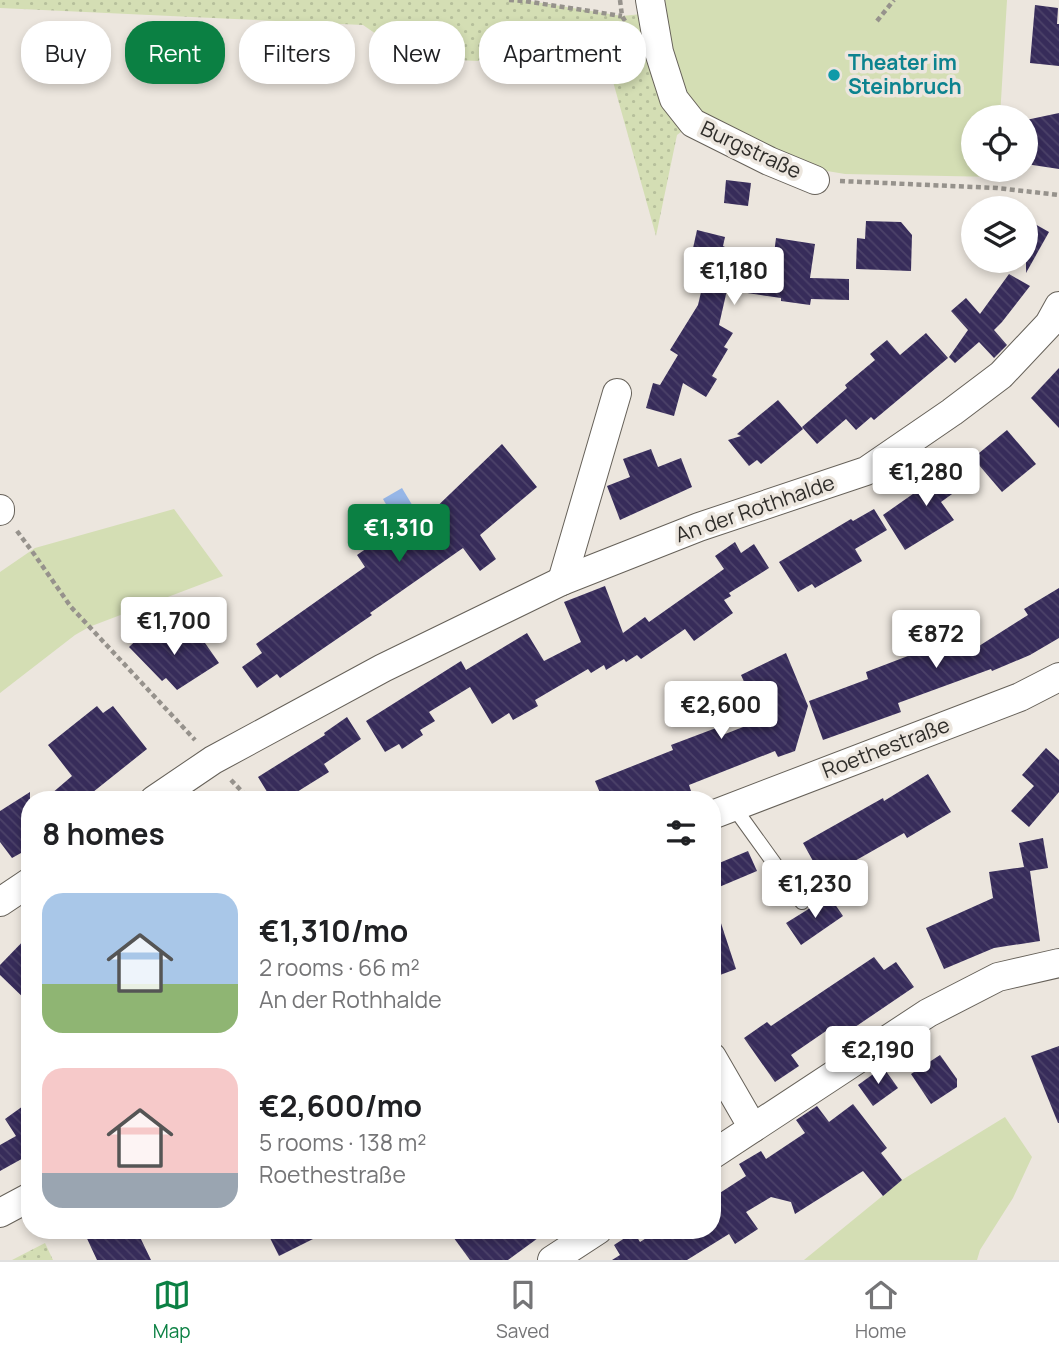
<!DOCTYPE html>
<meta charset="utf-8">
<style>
:root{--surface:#fff;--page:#f2f2f2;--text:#202124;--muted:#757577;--line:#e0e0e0;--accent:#0b8043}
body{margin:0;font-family:Manrope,sans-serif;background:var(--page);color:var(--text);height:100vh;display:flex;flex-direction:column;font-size:26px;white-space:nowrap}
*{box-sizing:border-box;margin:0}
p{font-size:23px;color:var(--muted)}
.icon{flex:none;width:38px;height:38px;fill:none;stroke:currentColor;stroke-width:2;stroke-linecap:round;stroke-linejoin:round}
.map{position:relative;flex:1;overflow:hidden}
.drawer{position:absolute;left:21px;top:791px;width:700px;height:448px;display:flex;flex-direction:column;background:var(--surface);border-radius:28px;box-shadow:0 4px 10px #0003}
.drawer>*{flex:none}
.guide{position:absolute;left:21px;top:21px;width:700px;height:63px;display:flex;gap:14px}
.controls{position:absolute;left:961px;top:105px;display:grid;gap:14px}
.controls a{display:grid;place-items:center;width:77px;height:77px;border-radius:50%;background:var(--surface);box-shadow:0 4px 10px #0003;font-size:35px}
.price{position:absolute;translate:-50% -60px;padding:0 16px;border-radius:7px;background:#fff;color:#222;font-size:23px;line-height:46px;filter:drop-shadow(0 2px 4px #0008)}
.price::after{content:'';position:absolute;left:50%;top:42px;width:21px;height:16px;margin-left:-10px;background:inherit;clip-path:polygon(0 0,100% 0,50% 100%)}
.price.selected{background:var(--accent);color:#fff}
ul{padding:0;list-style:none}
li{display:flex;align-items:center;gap:21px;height:175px;padding:0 21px}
li span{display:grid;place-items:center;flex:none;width:196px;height:140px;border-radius:21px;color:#555}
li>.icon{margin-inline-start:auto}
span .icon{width:84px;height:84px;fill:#fffc;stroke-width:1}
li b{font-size:30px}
h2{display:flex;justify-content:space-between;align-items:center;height:84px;padding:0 21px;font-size:30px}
.tag{padding:0 24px;border-radius:28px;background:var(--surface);box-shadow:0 4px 10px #0003;font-size:24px;line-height:63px}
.tag.selected{background:var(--accent);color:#fff}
.menu{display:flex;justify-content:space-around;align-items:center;height:98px;border-top:2px solid var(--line);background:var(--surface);font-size:19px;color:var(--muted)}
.menu a{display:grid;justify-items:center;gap:4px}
.menu .selected{color:var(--accent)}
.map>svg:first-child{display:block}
.green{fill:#d4deb4}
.park{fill:url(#park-dots)}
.water{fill:#96b6e7}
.building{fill:url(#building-back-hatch)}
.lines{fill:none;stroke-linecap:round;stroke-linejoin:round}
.service-casing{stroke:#666159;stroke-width:16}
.minor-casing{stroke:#666159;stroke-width:30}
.path{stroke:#96928c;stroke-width:4.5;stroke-dasharray:5 3.5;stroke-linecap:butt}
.service{stroke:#fff;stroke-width:14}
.minor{stroke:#fff;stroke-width:28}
.culture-dot{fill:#0f9aa8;stroke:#ece6de;stroke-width:2.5}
.labels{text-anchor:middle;stroke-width:7;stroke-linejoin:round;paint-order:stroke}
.culture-label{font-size:21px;font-weight:bold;fill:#0d838f;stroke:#ece6de;text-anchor:start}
.street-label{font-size:21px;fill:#2f2d2a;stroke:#ece6de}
</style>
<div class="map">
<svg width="1059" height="1260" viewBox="0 0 1059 1260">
<defs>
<pattern id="park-dots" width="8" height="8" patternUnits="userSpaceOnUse" patternTransform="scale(1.75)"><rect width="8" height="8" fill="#d4deb4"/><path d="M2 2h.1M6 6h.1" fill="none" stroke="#b6bf9b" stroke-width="1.8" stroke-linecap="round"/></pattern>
<pattern id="building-back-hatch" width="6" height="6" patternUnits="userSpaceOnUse" patternTransform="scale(1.75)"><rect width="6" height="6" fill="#372c5a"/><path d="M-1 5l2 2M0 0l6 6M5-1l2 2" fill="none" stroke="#4c4269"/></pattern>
</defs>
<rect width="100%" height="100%" fill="#ece6de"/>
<g class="green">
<polygon points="665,0 1007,0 1000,117 973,117 973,170 997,170 997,177 845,174 815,169 693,123 652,13 667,12"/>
<polygon points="174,509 223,576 89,627 75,635 0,693 0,572 35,548"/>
<polygon points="1005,1117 1032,1157 1013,1198 980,1250 977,1260 804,1260 902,1180"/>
</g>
<g class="park">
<polygon points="0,0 524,0 622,16 652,13 693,123 677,135 656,236 602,42 515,36 478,61 411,58 363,25 0,8"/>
<polygon points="45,1243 53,1260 12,1260"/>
</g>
<polygon class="water" points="402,488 414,508 395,520 383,499"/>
<g class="building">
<polygon points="1035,5 1058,8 1057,24 1059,24 1059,66 1030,63"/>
<polygon points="1059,113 1059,169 1026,164 1026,120"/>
<polygon points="726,180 751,183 748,206 724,203"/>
<polygon points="1026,219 1049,232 1026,273"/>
<polygon points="866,221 901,222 912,235 911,271 856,269 857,238 865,239"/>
<polygon points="697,230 725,237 723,246 725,247 724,250 773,262 776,238 815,244 810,278 849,279 849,300 811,299 810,305 781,301 781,298 727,290 719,325 733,333 724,347 728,349 712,376 717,379 706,397 683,383 674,416 646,408 653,383 660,385 678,355 670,350 698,305 705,275 688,271"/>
<polygon points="1009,274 1030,286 1002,322 994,330 1007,345 994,358 979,342 955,363 949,357 968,330 951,311 966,298 980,314"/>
<polygon points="926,333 948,358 874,420 871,417 856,430 846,419 817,444 802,427 847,388 845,385 875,360 870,354 887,340 900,355"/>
<polygon points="1059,368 1059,428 1031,398"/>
<polygon points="778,400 803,429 761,464 757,460 749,466 728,440 741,436 737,434"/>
<polygon points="1007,430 1036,464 1002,492 973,458"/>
<polygon points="502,444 537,487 480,535 496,559 480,571 463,548 370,613 372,615 280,678 277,674 257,688 242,667 262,653 256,644 365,567 357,555 420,511 425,518"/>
<polygon points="651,449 658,467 681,458 692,487 620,520 607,486 630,477 623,459"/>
<polygon points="957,463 970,481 941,502 954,520 905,550 883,515"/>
<polygon points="874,509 887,530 855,549 862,561 815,588 812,584 798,592 779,562 851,519 853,521"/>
<polygon points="735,542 741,553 754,544 769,568 729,593 731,596 724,600 733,613 694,641 685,629 641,659 637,655 626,662 624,659 606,670 604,665 591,673 588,669 535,700 538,706 513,720 509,713 492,724 470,687 429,712 435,721 420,730 423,735 402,749 399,744 385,752 366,721 461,661 466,670 527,633 544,661 581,642 564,602 605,586 623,633 645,617 649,622 724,569 715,556"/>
<polygon points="1059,588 1059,638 1030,655 992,671 991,669 898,703 901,712 823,740 809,701 868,679 866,672 942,643 940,637 972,626 979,646 1028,615 1024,609"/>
<polygon points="152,625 175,648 198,633 219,663 177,690 166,678 162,681 129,647"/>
<polygon points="786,653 808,706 795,751 778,757 775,751 689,785 691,791 668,800 603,800 595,781 673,750 671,745 716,728 720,736 761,720 741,675"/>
<polygon points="97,706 103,713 113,706 147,749 83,800 44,800 72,776 48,745"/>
<polygon points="347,717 361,739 324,764 329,772 284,800 272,800 258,777 325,735 324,733"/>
<polygon points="1046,748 1059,760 1059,792 1029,827 1011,811 1034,786 1022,775"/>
<polygon points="928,774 951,812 907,838 904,833 823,879 803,843 883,798 884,801"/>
<polygon points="30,792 30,848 12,858 0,842 0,811"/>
<polygon points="1043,838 1048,868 1030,871 1040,941 994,948 944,969 926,928 993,898 989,872 1024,867 1019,843"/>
<polygon points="748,851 757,871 712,890 712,866"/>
<polygon points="828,894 843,916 801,945 786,923 807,910"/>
<polygon points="716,908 736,969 712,978 712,909"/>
<polygon points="30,934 30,1004 0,975 0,965"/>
<polygon points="874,957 884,970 896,962 914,987 833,1042 826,1031 791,1055 799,1066 775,1082 744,1038 767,1022 771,1026"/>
<polygon points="1059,1046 1059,1123 1058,1123 1031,1056"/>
<polygon points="940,1055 957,1079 957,1087 931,1104 911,1074"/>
<polygon points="883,1067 898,1088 873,1106 858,1085"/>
<polygon points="30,1101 30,1159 27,1156 0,1171 0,1145 16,1136 5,1119"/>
<polygon points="853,1104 887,1148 881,1153 902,1180 883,1196 863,1171 795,1214 791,1202 771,1197 746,1212 758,1229 735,1244 729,1234 687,1260 612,1260 620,1255 614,1245 634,1232 640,1242 659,1230 712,1230 712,1198 746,1176 739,1164 761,1151 766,1159 805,1133 796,1120 817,1106 829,1122"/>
<polygon points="83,1230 130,1230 133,1237 139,1235 151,1260 97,1260"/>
<polygon points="266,1230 331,1230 279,1256"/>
<polygon points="448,1230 549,1230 508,1260 470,1260"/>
</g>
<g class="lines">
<defs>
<polyline id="service" points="733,806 802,902"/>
<g id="minor">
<polyline points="650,0 659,52 674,99 693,123 769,161 815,180"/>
<polyline points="0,509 0,511"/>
<polyline points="562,581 617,393"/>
<polyline points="154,800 213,760 383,668 562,581 699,527 866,471 952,412 1001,375 1049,324 1059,306"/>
<polyline points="712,815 1020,697 1059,677"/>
<polyline points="0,902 30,882"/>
<polyline points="712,1057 753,1128"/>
<polyline points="712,1155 928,1013 998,977 1059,963"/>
<polyline points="0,1213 30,1197"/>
<polyline points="552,1260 598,1230"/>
</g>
</defs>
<use href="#service" class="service-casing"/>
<use href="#minor" class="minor-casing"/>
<g class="path">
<polyline points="509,0 524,1 622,16"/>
<polyline points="620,0 622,16 625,21"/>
<polyline points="877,21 894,0"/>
<polyline points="840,181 997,188 1059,195"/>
<polyline points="17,531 34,554 71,607 195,740"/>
<polyline points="231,780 250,800"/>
</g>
<use href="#service" class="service"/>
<use href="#minor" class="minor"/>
</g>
<circle class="culture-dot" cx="834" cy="75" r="7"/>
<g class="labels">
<g class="culture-label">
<text x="848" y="70">Theater im<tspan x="848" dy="24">Steinbruch</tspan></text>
</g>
<g class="street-label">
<text transform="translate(751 150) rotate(25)" y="7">Burgstraße</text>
<text transform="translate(755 509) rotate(-19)" y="7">An der Rothhalde</text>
<text transform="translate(886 748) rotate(-21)" y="7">Roethestraße</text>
</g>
</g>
</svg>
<div class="controls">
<a><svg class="icon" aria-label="locate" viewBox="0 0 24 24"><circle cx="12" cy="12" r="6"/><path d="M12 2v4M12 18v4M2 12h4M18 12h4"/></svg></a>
<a><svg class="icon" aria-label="layers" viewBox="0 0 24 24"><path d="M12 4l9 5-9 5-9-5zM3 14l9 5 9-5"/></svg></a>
</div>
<b class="price" style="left:734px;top:307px">€1,180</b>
<b class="price" style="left:926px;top:508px">€1,280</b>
<b class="price selected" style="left:399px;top:564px">€1,310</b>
<b class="price" style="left:174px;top:657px">€1,700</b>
<b class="price" style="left:936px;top:670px">€872</b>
<b class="price" style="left:721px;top:741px">€2,600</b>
<b class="price" style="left:815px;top:920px">€1,230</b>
<b class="price" style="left:878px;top:1086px">€2,190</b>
<div class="guide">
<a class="tag">Buy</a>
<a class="tag selected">Rent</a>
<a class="tag">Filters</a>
<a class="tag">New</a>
<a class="tag">Apartment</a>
</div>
<section class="drawer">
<h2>8 homes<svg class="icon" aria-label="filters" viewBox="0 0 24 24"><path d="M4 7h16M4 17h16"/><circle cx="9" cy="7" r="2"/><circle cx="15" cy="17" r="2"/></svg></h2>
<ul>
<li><span style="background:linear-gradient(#a9c7e8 65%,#8fb573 0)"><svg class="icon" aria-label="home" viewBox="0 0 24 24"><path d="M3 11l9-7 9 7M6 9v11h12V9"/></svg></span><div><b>€1,310/mo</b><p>2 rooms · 66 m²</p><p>An der Rothhalde</p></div></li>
<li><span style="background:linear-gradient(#f6c9c9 75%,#9aa5b1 0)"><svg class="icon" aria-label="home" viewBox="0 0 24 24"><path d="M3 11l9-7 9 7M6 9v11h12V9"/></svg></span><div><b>€2,600/mo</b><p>5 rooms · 138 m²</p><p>Roethestraße</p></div></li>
</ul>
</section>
</div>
<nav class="menu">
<a class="selected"><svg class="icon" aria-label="map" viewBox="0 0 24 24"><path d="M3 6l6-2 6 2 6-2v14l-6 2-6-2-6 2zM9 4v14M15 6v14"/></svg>Map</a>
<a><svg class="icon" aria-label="saved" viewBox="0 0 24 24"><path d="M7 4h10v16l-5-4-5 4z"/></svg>Saved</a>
<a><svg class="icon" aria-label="home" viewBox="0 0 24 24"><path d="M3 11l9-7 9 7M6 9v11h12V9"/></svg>Home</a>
</nav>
